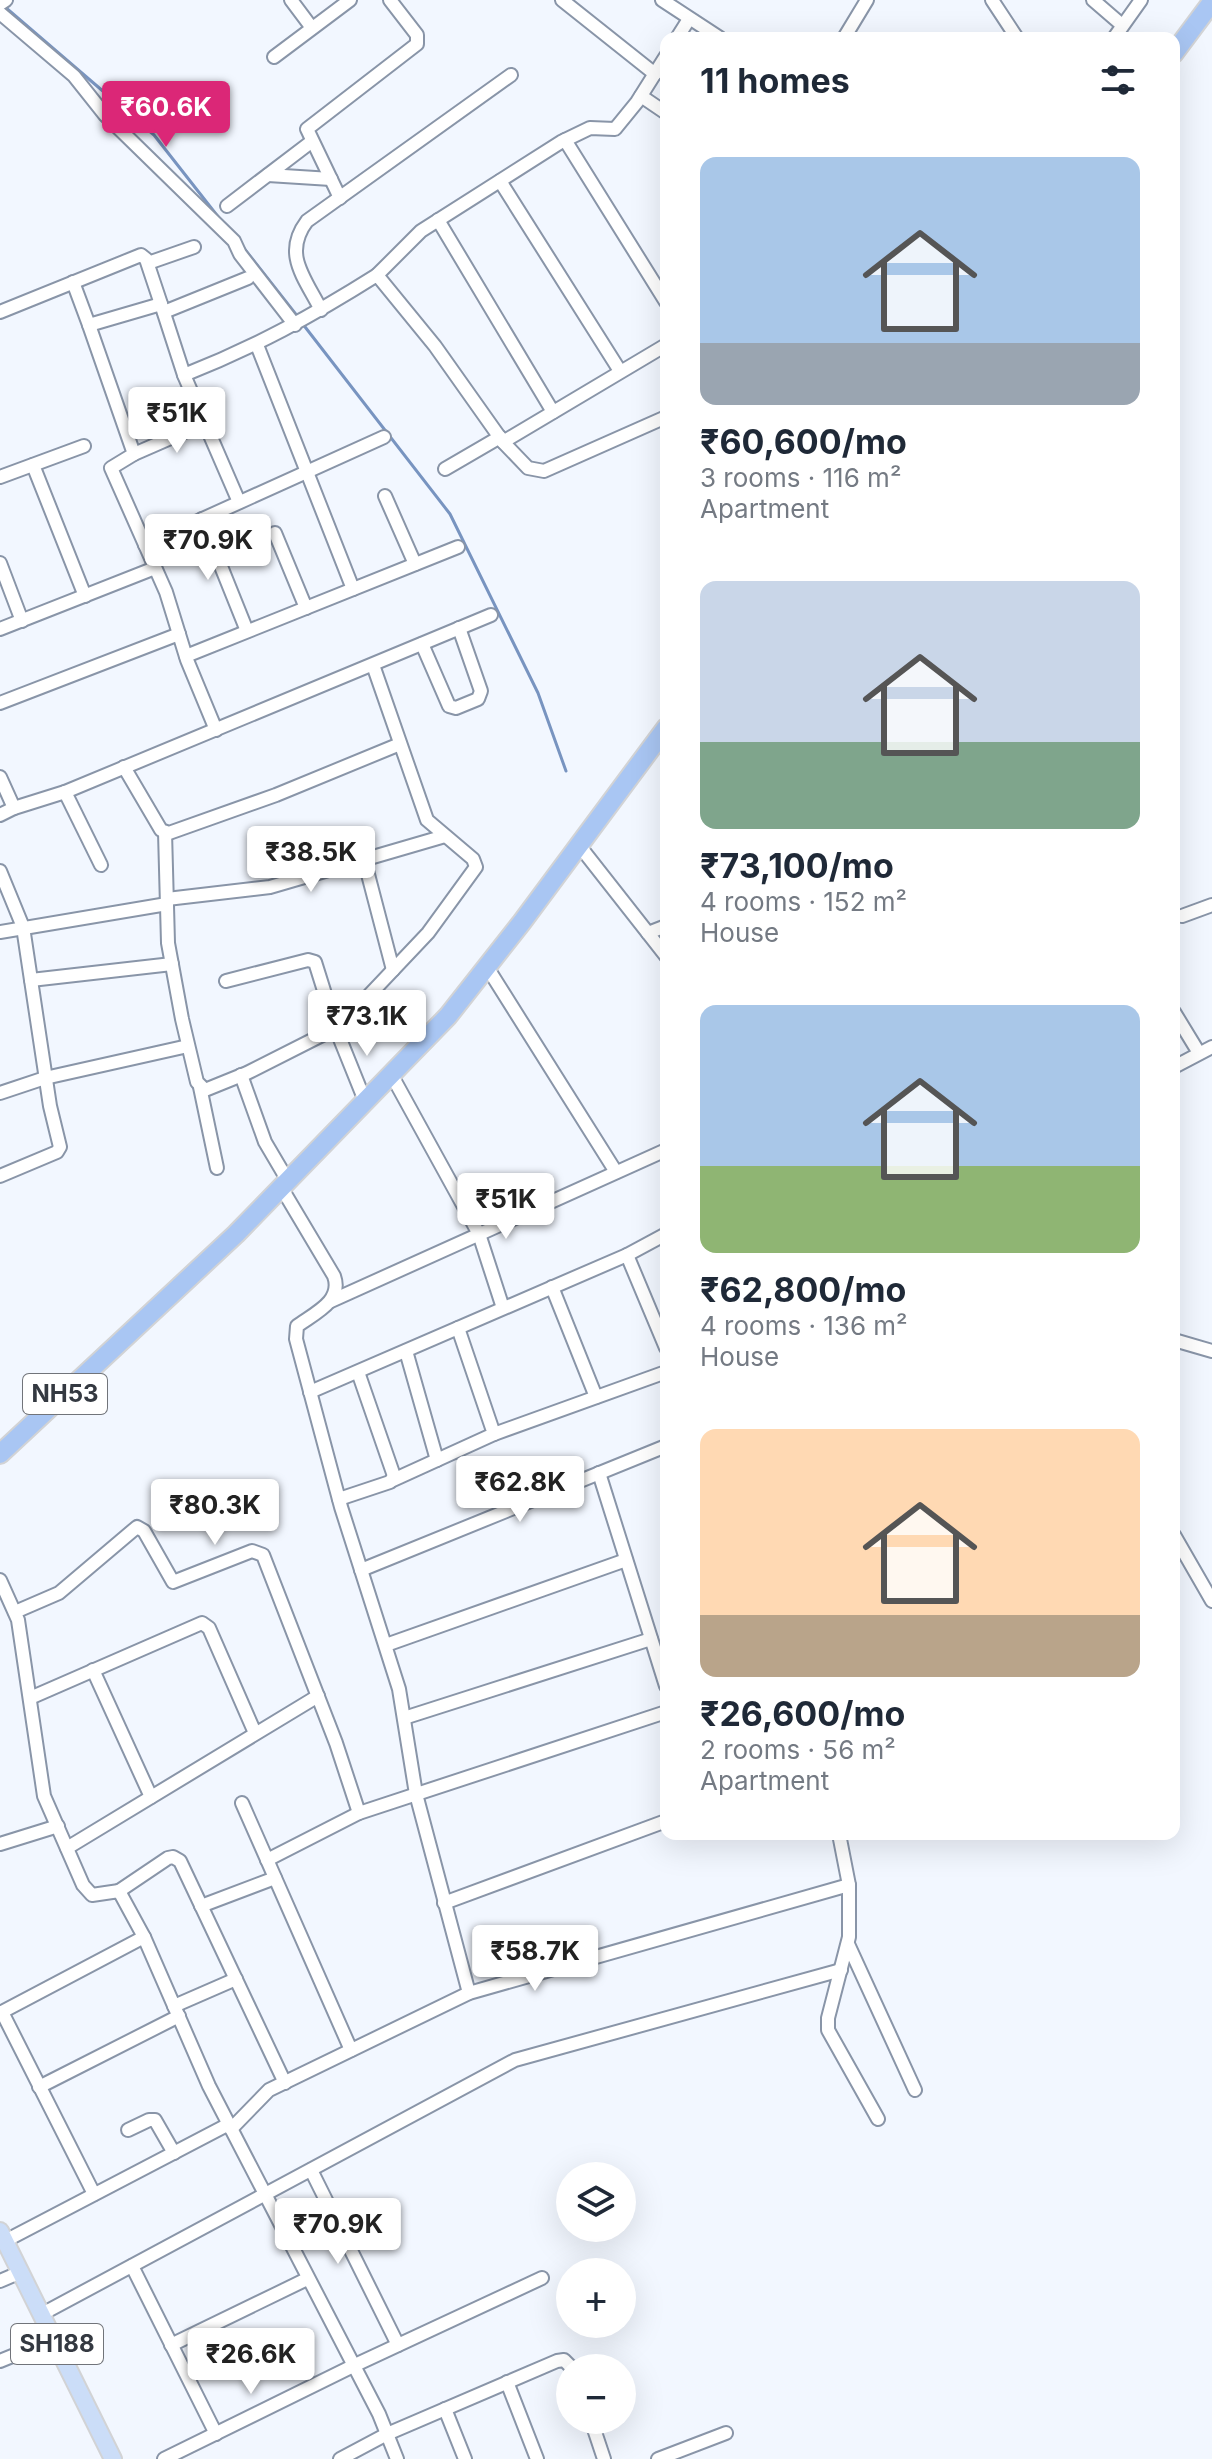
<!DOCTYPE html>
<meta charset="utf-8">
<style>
:root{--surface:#fff;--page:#f2f2f3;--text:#1f2937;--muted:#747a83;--accent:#db2777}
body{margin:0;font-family:Inter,sans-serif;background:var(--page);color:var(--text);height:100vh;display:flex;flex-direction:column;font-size:30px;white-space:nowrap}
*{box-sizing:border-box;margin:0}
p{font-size:26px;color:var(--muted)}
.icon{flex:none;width:44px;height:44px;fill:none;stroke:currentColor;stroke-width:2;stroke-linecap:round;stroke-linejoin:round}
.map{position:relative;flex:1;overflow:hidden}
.drawer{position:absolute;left:660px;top:32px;width:520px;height:1808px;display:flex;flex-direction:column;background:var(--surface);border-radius:16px;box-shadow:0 8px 32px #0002}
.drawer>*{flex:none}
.controls{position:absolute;left:556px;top:2162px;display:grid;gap:16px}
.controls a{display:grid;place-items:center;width:80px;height:80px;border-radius:50%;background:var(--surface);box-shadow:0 8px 32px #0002;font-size:40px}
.price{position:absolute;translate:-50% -68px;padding:0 18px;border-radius:8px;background:#fff;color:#222;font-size:26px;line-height:52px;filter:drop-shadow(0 2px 4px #0008)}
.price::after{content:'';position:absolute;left:50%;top:48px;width:24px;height:18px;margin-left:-12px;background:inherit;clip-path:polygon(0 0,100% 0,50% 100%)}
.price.current{background:var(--accent);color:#fff}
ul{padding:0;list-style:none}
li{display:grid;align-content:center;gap:16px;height:424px;padding:0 40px}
li span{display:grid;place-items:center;height:248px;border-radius:16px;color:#555}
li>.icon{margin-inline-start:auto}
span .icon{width:144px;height:144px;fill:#fffc;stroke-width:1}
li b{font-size:34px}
h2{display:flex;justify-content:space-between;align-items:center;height:96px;padding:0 40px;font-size:34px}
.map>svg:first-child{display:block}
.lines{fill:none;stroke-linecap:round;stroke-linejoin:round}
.stream{stroke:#7894c0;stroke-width:3}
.minor-casing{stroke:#8995a8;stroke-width:16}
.major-casing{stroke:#d2d3d5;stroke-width:20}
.highway-casing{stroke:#d2d3d5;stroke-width:22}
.minor{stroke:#fff;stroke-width:12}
.major{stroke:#cbddf8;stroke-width:16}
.highway{stroke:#a9c6f3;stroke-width:18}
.labels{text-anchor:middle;stroke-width:8;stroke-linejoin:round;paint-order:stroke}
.shield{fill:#fff;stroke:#71747a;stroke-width:2}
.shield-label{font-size:24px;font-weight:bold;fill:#343941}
</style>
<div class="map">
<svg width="1212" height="2459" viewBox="0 0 1212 2459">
<rect width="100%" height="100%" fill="#f2f7ff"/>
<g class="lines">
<g class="stream">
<polyline points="5,7 154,135 223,223"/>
<polyline points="243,247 298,317"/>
<polyline points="302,323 450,514 538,693 566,771"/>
</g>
<defs>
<g id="minor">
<polyline points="291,0 312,28"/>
<polyline points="562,0 655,74"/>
<polyline points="662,0 720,38"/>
<polyline points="992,0 1017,38"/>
<polyline points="1093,0 1122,25"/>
<polyline points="0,4 6,0"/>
<polyline points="0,13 74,76 105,115 234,241 240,254 295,325"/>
<polyline points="677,38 689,19"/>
<polyline points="844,38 867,0"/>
<polyline points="1114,38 1141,0"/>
<polyline points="274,57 350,0"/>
<polyline points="641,96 666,113"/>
<polyline points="565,140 666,302"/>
<polyline points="268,175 331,179"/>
<polyline points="500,181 620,371"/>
<polyline points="340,198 307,129 417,44 417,35 390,0"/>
<polyline points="227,206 311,142"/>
<polyline points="438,220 553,412"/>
<polyline points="148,263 194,247"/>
<polyline points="377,275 421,231 561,142 590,128 615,129 637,102 666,56"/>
<polyline points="73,282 89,325"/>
<path d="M321,310c-16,-32 -39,-56 -14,-89l204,-146"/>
<polyline points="0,312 141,255 146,259 161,304"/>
<polyline points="164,312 248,278"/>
<polyline points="257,345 353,589"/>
<polyline points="184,375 239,502"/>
<polyline points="503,442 528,468 544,471 666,417"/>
<polyline points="134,454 205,423"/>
<polyline points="33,465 85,596"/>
<polyline points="445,469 500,437"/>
<polyline points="0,477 84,446"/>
<polyline points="385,496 415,564"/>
<polyline points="202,519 247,631"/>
<polyline points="275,533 306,608"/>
<polyline points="145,545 384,437"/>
<polyline points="0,563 22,621"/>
<polyline points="0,629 155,568"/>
<polyline points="422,644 449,706 456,708 478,699 481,691 459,628"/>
<polyline points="186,656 458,547"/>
<polyline points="0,703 179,634"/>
<path d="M216,730l-29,-70 -21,-68 -55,-124 23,-14 -45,-129 72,-21 23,71c71,-28 128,-59 193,-100l58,71 68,96 163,-97"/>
<polyline points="124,767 161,830 169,833 276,795 400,744"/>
<polyline points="0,777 14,808 0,815"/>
<polyline points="65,792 101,865"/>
<polyline points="14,808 65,792 491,615"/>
<polyline points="165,832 168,943 182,1019 197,1082 205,1090 247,1073 340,1026 428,933 476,867 473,859 427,820 373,665"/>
<polyline points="578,844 666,956"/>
<polyline points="364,859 393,970"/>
<polyline points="0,871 23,927 50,1106 60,1147 57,1152 0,1176"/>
<polyline points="167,899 270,887 445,836"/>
<polyline points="1182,916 1212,905"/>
<polyline points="0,932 167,904"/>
<polyline points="648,933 666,926"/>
<polyline points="487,967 616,1172"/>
<polyline points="31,980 172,964"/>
<polyline points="226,981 308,960 315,962 336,1029 365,1101"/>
<polyline points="1174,1012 1199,1053"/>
<polyline points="1174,1067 1212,1047"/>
<polyline points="391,1074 479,1234 503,1308"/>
<polyline points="241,1075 265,1142 288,1181"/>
<polyline points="200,1087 217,1168"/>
<polyline points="0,1093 45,1078 188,1046"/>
<path d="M281,1187l53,89c9,25 -19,37 -37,50l-1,13 45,168 58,182 17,105 53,199"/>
<polyline points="627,1255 666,1348"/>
<polyline points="552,1287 596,1397"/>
<polyline points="331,1301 666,1150"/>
<polyline points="1174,1340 1212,1351"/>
<polyline points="406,1351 437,1460"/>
<polyline points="310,1392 627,1255 666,1234"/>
<polyline points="494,1434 666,1372"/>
<polyline points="599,1473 666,1686"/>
<polyline points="393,1480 494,1434 458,1328"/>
<polyline points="339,1499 390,1482 394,1476 358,1372"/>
<polyline points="1174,1535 1212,1601"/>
<polyline points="361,1570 666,1446"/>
<polyline points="0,1580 18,1620 44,1796 83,1885 92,1895 119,1891 144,1937 209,2086 379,2414 397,2459"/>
<polyline points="15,1612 59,1593 137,1527 144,1531 173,1582 252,1551 263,1555 336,1743 359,1813"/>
<polyline points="386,1645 626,1560"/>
<polyline points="93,1670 151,1797"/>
<polyline points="30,1698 202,1623 209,1628 255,1733"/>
<polyline points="404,1718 651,1639"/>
<polyline points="242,1803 351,2050"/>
<polyline points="839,1834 849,1885 849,1937 828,2018 828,2030 878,2119"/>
<polyline points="0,1844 58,1826"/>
<polyline points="67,1848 318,1696"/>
<polyline points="267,1860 359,1813 666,1712"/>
<polyline points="119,1891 168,1858 173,1857 180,1861 285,2083"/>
<polyline points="444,1903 666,1821"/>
<polyline points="201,1906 275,1878"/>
<polyline points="848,1944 915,2090"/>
<polyline points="174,2006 236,1979"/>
<polyline points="2,2012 94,2194"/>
<polyline points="0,2013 144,1937"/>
<polyline points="39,2087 179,2016"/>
<polyline points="231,2129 269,2090 469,1993 849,1885"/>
<polyline points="128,2130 149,2120 155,2120 174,2153"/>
<polyline points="311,2170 398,2345"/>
<polyline points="5,2241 229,2124"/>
<polyline points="132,2266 216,2434"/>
<polyline points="0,2281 21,2272"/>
<polyline points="42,2314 515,2060 841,1970"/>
<polyline points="171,2345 307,2279"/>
<polyline points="0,2361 54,2339"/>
<polyline points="507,2382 537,2459"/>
<polyline points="445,2409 465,2459"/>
<polyline points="591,2420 604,2459"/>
<polyline points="164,2459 353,2366 542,2278"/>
<polyline points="340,2459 387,2434 557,2361 564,2360 572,2368"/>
<polyline points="658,2459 726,2433"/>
</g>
<polyline id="major" points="0,2231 113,2459"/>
<g id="highway">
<polyline points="1174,53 1212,2"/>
<polyline points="0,1454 236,1234 448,1016 522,922 666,728"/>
</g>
</defs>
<use href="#minor" class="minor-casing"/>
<use href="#major" class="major-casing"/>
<use href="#highway" class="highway-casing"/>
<use href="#minor" class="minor"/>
<use href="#major" class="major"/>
<use href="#highway" class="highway"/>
</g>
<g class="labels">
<g class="shield">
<rect x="23" y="1374" width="84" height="40" rx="6"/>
<rect x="11" y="2324" width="92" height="40" rx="6"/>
</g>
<g class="shield-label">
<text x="65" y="1402">NH53</text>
<text x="57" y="2352">SH188</text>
</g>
</g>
</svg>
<div class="controls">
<a><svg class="icon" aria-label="layers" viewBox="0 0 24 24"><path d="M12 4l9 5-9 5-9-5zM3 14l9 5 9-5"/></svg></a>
<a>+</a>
<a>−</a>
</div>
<b class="price current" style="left:166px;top:149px">₹60.6K</b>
<b class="price" style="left:177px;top:455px">₹51K</b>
<b class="price" style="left:208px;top:582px">₹70.9K</b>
<b class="price" style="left:311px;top:894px">₹38.5K</b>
<b class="price" style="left:367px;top:1058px">₹73.1K</b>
<b class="price" style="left:506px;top:1241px">₹51K</b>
<b class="price" style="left:520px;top:1524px">₹62.8K</b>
<b class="price" style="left:215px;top:1547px">₹80.3K</b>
<b class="price" style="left:535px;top:1993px">₹58.7K</b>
<b class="price" style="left:338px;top:2266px">₹70.9K</b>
<b class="price" style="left:251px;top:2396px">₹26.6K</b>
<section class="drawer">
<h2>11 homes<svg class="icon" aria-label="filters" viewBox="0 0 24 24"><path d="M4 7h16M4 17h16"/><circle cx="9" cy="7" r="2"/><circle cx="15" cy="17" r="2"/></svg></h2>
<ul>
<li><span style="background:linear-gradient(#a9c7e8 75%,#9aa5b1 0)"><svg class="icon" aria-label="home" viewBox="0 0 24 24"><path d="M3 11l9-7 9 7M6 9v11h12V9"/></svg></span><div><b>₹60,600/mo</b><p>3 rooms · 116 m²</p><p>Apartment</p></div></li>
<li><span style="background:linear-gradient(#c9d6e8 65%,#7fa58c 0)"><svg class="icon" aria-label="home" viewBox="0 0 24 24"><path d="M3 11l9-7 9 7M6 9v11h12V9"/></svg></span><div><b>₹73,100/mo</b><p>4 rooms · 152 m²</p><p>House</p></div></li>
<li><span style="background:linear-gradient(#a9c7e8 65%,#8fb573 0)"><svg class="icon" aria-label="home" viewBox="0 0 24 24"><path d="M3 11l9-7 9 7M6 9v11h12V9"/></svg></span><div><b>₹62,800/mo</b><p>4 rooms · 136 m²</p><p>House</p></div></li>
<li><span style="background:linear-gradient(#ffd9b3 75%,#b9a48a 0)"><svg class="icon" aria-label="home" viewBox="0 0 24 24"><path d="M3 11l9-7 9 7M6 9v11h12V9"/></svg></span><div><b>₹26,600/mo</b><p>2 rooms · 56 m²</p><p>Apartment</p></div></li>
</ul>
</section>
</div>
